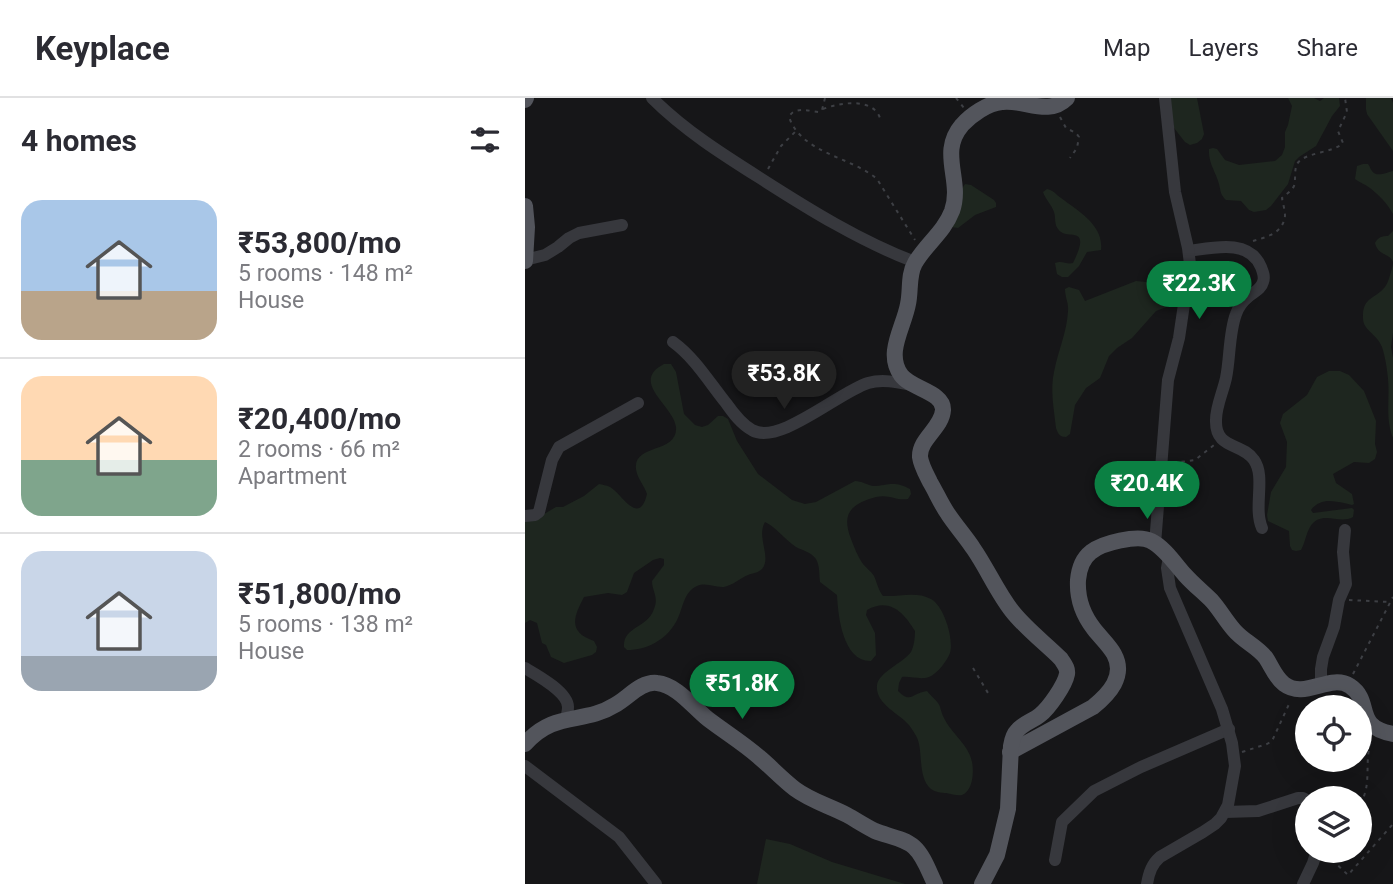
<!DOCTYPE html>
<meta charset="utf-8">
<style>
:root{--surface:#fff;--page:#f7f7f7;--text:#2b2b33;--muted:#7c7c81;--line:#e1e1e2;--accent:#0b8043}
body{margin:0;font-family:Roboto,sans-serif;background:var(--page);color:var(--text);height:100vh;display:flex;flex-direction:column;font-size:26px;white-space:nowrap}
*{box-sizing:border-box;margin:0}
p{font-size:23px;color:var(--muted)}
.icon{flex:none;width:38px;height:38px;fill:none;stroke:currentColor;stroke-width:2;stroke-linecap:round;stroke-linejoin:round}
.map{position:relative;flex:1;overflow:hidden}
.sheet{display:flex;flex-direction:column;background:var(--surface);width:525px}
.sheet>*{flex:none}
.controls{position:absolute;left:770px;top:597px;display:grid;gap:14px}
.controls a{display:grid;place-items:center;width:77px;height:77px;border-radius:50%;background:var(--surface);box-shadow:0 7px 28px #0002;font-size:35px}
.price{position:absolute;translate:-50% -60px;padding:0 16px;border-radius:24px;background:var(--accent);color:#fff;font-size:23px;line-height:46px;filter:drop-shadow(0 2px 4px #0008)}
.price::after{content:'';position:absolute;left:50%;top:42px;width:21px;height:16px;margin-left:-10px;background:inherit;clip-path:polygon(0 0,100% 0,50% 100%)}
.price.active{background:#222;color:#fff}
ul{padding:0;list-style:none}
li{display:flex;align-items:center;gap:21px;height:175px;padding:0 21px}
li+li{border-top:2px solid var(--line)}
li span{display:grid;place-items:center;flex:none;width:196px;height:140px;border-radius:21px;color:#555}
li>.icon{margin-inline-start:auto}
span .icon{width:84px;height:84px;fill:#fffc;stroke-width:1}
li b{font-size:30px}
h2{display:flex;justify-content:space-between;align-items:center;height:84px;padding:0 21px;font-size:30px}
header{display:flex;align-items:center;gap:42px;box-sizing:border-box;height:98px;padding:0 35px;background:var(--surface);border-bottom:2px solid var(--line)}
header strong{font-size:33px}
nav{display:flex;gap:38px;margin-inline-start:auto;font-size:24px}
main{display:flex;flex:1;min-height:0}
.map>svg:first-child{display:block}
.green{fill:#1e261f}
.lines{fill:none;stroke-linecap:round;stroke-linejoin:round}
.path{stroke:#3d3f44;stroke-width:2;stroke-dasharray:3.5 5;stroke-linecap:butt}
.minor{stroke:#37383d;stroke-width:12}
.major{stroke:#53555c;stroke-width:16}
</style>
<header>
<strong>Keyplace</strong>
<nav><a>Map</a><a>Layers</a><a>Share</a></nav>
</header>
<main>
<section class="sheet">
<h2>4 homes<svg class="icon" aria-label="filters" viewBox="0 0 24 24"><path d="M4 7h16M4 17h16"/><circle cx="9" cy="7" r="2"/><circle cx="15" cy="17" r="2"/></svg></h2>
<ul>
<li><span style="background:linear-gradient(#a9c7e8 65%,#b9a48a 0)"><svg class="icon" aria-label="home" viewBox="0 0 24 24"><path d="M3 11l9-7 9 7M6 9v11h12V9"/></svg></span><div><b>₹53,800/mo</b><p>5 rooms · 148 m²</p><p>House</p></div></li>
<li><span style="background:linear-gradient(#ffd9b3 60%,#7fa58c 0)"><svg class="icon" aria-label="home" viewBox="0 0 24 24"><path d="M3 11l9-7 9 7M6 9v11h12V9"/></svg></span><div><b>₹20,400/mo</b><p>2 rooms · 66 m²</p><p>Apartment</p></div></li>
<li><span style="background:linear-gradient(#c9d6e8 75%,#9aa5b1 0)"><svg class="icon" aria-label="home" viewBox="0 0 24 24"><path d="M3 11l9-7 9 7M6 9v11h12V9"/></svg></span><div><b>₹51,800/mo</b><p>5 rooms · 138 m²</p><p>House</p></div></li>
</ul>
</section>
<div class="map">
<svg width="868" height="786" viewBox="0 0 868 786">
<rect width="100%" height="100%" fill="#161618"/>
<g class="green">
<polygon points="645,0 672,0 679,36 677,41 672,45 665,47 660,44 649,30"/>
<path d="M763,0h26l6,3 4,-3h15l1,8 -8,10 -16,30 -17,11 -4,4 -7,23 -17,22 -5,4 -12,2 -5,-2 -8,-9 -15,-1c-6,-6 -5,-8 -7,-16 -3,-12 -11,-21 -10,-35l4,-1 4,1 8,11 14,5 36,-4 7,-6 3,-8v-15l3,-7 4,-19z"/>
<polygon points="841,0 866,0 868,5 868,53 842,16 841,11"/>
<path d="M838,66h5c2,2 2,5 4,7 4,7 16,1 21,0v43c-6,-11 -14,-19 -23,-26 -5,-4 -10,-5 -15,-9l2,-13z"/>
<polygon points="440,86 446,87 469,102 471,105 471,109 450,117 433,130 426,129 437,91"/>
<path d="M522,91c8,2 8,5 14,9 17,13 43,27 40,52l-14,2 -8,14 -11,11h-6l-5,-3 -2,-11c7,-3 12,2 18,0 20,-41 -7,-21 -15,-34 -4,-5 -2,-11 -4,-17 -2,-7 -9,-13 -11,-20z"/>
<path d="M868,133v102l-2,14 2,11v80c-8,-20 -3,-39 -5,-59 -1,-11 -3,-23 -6,-32 -5,-14 -20,-16 -19,-31 0,-19 12,-17 22,-29 3,-4 4,-9 6,-15 1,-4 2,-6 2,-10 -3,-9 -15,-6 -18,-19 3,-6 7,-7 13,-7z"/>
<path d="M611,183l41,4 5,4v7l-5,7 -21,8 -24,27 -15,10 -8,8 -9,22 -14,10 -11,17 -5,29 -4,3c-6,0 -8,-3 -10,-9 -2,-19 -6,-38 -2,-56 4,-21 13,-40 14,-61 1,-7 -3,-14 -3,-22l4,-2 10,3 6,11z"/>
<path d="M139,266h7l5,8 8,42 11,11 7,2 6,-2 10,-9h5l5,3 9,22 21,33 34,26 13,4 11,-2 39,-21c7,0 12,4 18,5 15,0 20,-6 37,3l1,5 -3,5c-12,2 -18,-5 -32,-2 -25,7 -35,16 -25,42 3,8 7,18 12,25 3,4 8,7 11,12 3,7 4,13 9,20 16,1 33,-5 48,3 13,7 23,40 19,54 -3,8 -13,21 -21,24 -8,3 -19,-1 -27,0l-3,6 -1,8c13,13 14,2 29,0 3,4 8,8 11,12 3,4 3,10 6,15 7,15 25,27 28,44 2,10 1,29 -10,33 -5,1 -10,-1 -16,-2 -4,0 -11,-1 -15,-4 -12,-10 -9,-32 -12,-45 -1,-7 -6,-13 -10,-19 -10,-12 -34,-21 -32,-40 2,-13 26,-22 34,-33 3,-6 4,-14 4,-21 -11,-18 -25,-34 -48,-21l-1,5 9,18 1,22 -5,6c-28,1 -33,-45 -34,-66l-17,-13c-1,-8 0,-16 -4,-23 -5,-7 -12,-8 -20,-12 -11,-7 -20,-20 -31,-25 -9,15 7,35 -3,47 -4,4 -9,4 -14,6 -9,4 -15,10 -24,12 -9,1 -17,-5 -27,-1 -14,6 -14,24 -21,36 -10,18 -29,28 -49,28l-3,-3c-1,-21 23,-18 30,-38 5,-12 -2,-18 -2,-28l12,-16v-6l-4,-1 -7,2 -19,13 -7,19 -5,3 -14,-2 -24,4c-10,19 -17,35 10,44l3,6 -1,5 -4,3 -28,8 -13,-6 -5,-12 -4,-2 -5,-20 -7,-3 -5,3v-104l14,-2 17,-10h7l21,-11 15,-12c4,1 7,1 11,3 12,7 29,40 37,7 -3,-9 -10,-16 -11,-25 -3,-26 42,-15 40,-42 -2,-21 -47,-45 -12,-63z"/>
<path d="M804,273h11l9,4 15,16 12,30 -1,23 2,8 -2,7 -6,4 -15,-1 -21,12 3,9 16,11 2,10 -2,1c-15,-3 -30,-9 -41,5l2,3 39,-5 2,2 -1,7c-14,8 -32,-8 -43,10 -4,7 -5,16 -9,23l-5,1 -4,-1 -2,-4 -1,-15 -21,-10 -1,-6 4,-23 15,-25 1,-25 -7,-19 3,-9 24,-19 10,-18z"/>
<polygon points="241,741 265,746 307,764 380,786 232,786"/>
</g>
<g class="lines">
<g class="path">
<path d="M300,0l-3,12 -3,2c-10,-1 -25,-6 -30,5 13,37 61,39 88,62l38,61"/>
<polyline points="431,0 439,10"/>
<path d="M298,11c21,-8 54,-11 58,13"/>
<polyline points="535,19 541,30 551,35 554,39 552,50 545,60"/>
<polyline points="243,71 256,48 270,34"/>
<path d="M728,143c14,-4 30,-8 32,-25 0,-6 -2,-12 -3,-18 4,-4 9,-6 12,-12 2,-6 0,-16 3,-22 7,-12 37,-11 46,-21l-5,-12 9,-19 -2,-14"/>
<polyline points="648,365 670,362 689,347"/>
<polyline points="824,502 864,504"/>
<polyline points="448,570 463,595"/>
<polyline points="828,576 868,499"/>
<polyline points="717,654 742,646 747,643 765,604"/>
<path d="M835,706c13,-20 3,-43 12,-66"/>
<polyline points="801,756 823,777 868,726"/>
</g>
<g class="minor">
<path d="M127,0c32,32 70,56 108,80 50,32 100,63 155,84"/>
<path d="M664,153c23,-3 60,-13 72,16 2,5 4,10 2,15 -2,8 -10,10 -15,15 -5,4 -10,11 -12,17 -7,18 -6,45 -10,64 -3,14 -10,28 -10,42 -1,30 26,22 38,40 12,17 -1,47 8,68"/>
<polyline points="0,162 20,157 33,149 44,140 54,135 97,127"/>
<path d="M148,244c22,16 36,40 53,61 7,10 15,21 26,27 27,16 87,-38 116,-47 14,-4 29,-1 43,2"/>
<polyline points="0,418 10,417 14,414 27,362 34,349 113,305"/>
<polyline points="630,446 643,282 654,240 665,166 663,150 650,94 640,0"/>
<path d="M0,570c12,7 43,24 43,39 0,4 -1,8 -2,12"/>
<polyline points="796,587 796,571 798,559 809,529 814,502 821,486 818,454 820,432"/>
<polyline points="0,668 94,739 131,786"/>
<polyline points="700,714 733,713 773,700 778,700 782,702"/>
<polyline points="530,762 537,724 569,693 616,669 704,631"/>
<path d="M622,786c2,-12 5,-20 13,-27l43,-25 12,-8 6,-6 7,-13 7,-39 -3,-23 -10,-34 -52,-121 -3,-20 2,-11"/>
<polyline points="778,786 788,765 792,752"/>
</g>
<g class="major">
<polyline points="0,2 1,0"/>
<polyline points="0,108 2,129 0,163"/>
<path d="M0,646c30,-34 58,-19 90,-39 13,-7 26,-24 42,-22 20,2 36,24 51,36 17,13 35,24 51,38 12,10 23,22 36,32 16,12 35,17 52,26 9,5 18,11 28,16 12,5 29,7 39,16 10,9 15,25 21,37"/>
<path d="M485,654l83,-45c16,-13 33,-31 21,-53 -5,-9 -13,-16 -20,-25 -11,-14 -17,-31 -16,-49 1,-11 4,-21 13,-28 11,-9 47,-18 60,-11 14,7 24,23 34,34 8,9 18,17 27,26 8,9 14,20 22,29 9,11 24,17 32,28 6,9 9,19 18,26 21,16 46,-11 66,2 24,16 2,40 43,48"/>
<path d="M457,786l15,-29 11,-46 3,-63c1,-6 2,-11 6,-15 6,-8 16,-10 23,-16 9,-7 25,-30 27,-41 1,-6 -3,-10 -6,-15 -16,-16 -35,-30 -49,-48 -15,-19 -25,-43 -39,-63 -8,-12 -17,-22 -25,-34 -7,-10 -12,-22 -18,-32 -4,-8 -9,-17 -10,-25 -1,-18 22,-29 23,-47 1,-18 -32,-21 -42,-35 -16,-22 3,-48 7,-71 3,-13 0,-29 7,-41 11,-19 29,-31 37,-52 11,-31 -14,-58 10,-86 9,-10 26,-22 40,-23 23,-3 46,15 65,-4"/>
</g>
</g>
</svg>
<div class="controls">
<a><svg class="icon" aria-label="locate" viewBox="0 0 24 24"><circle cx="12" cy="12" r="6"/><path d="M12 2v4M12 18v4M2 12h4M18 12h4"/></svg></a>
<a><svg class="icon" aria-label="layers" viewBox="0 0 24 24"><path d="M12 4l9 5-9 5-9-5zM3 14l9 5 9-5"/></svg></a>
</div>
<b class="price" style="left:674px;top:223px">₹22.3K</b>
<b class="price active" style="left:259px;top:313px">₹53.8K</b>
<b class="price" style="left:622px;top:423px">₹20.4K</b>
<b class="price" style="left:217px;top:623px">₹51.8K</b>
</div>
</main>
